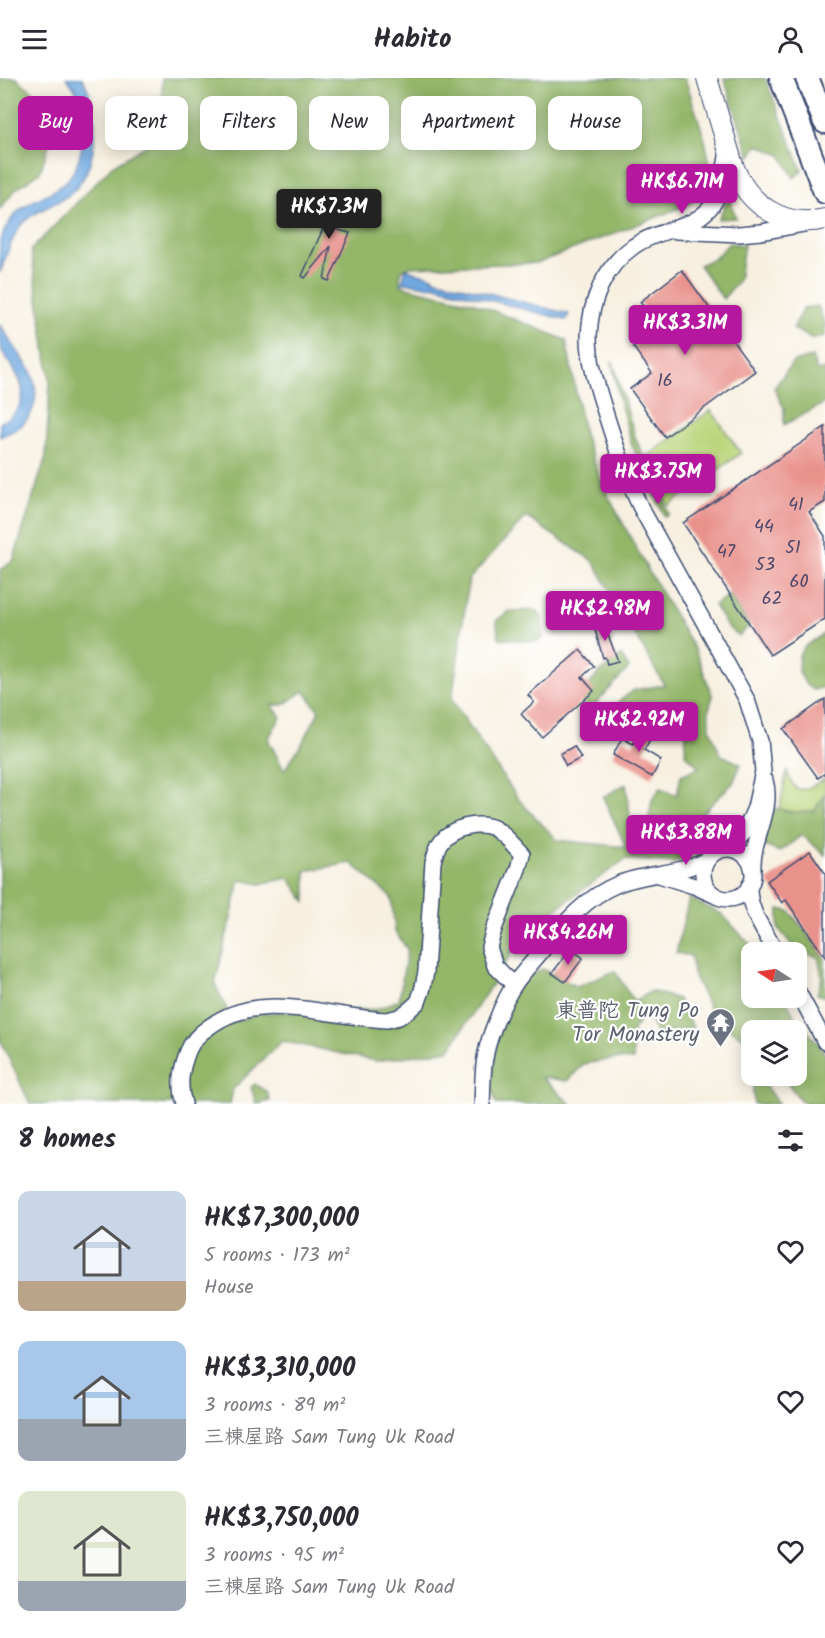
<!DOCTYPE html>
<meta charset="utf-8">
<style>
:root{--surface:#fff;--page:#f7f7f7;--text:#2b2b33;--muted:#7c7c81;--accent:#b5179e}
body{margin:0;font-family:Kalam,"LXGW WenKai TC",sans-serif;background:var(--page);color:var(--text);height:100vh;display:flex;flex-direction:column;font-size:22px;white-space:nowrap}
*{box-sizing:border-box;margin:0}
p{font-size:20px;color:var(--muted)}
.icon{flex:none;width:33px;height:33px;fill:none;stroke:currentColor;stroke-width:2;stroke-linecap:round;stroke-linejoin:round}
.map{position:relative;height:1026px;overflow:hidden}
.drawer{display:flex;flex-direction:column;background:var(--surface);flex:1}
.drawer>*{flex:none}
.top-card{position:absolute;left:18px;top:18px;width:789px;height:54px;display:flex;gap:12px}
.needle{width:39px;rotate:282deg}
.buttons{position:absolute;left:741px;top:864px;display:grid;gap:12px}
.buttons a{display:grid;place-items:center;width:66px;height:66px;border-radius:12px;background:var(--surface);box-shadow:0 3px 15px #0003;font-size:30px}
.price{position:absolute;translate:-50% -51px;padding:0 14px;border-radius:6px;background:var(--accent);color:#fff;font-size:20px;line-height:39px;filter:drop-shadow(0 2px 3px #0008)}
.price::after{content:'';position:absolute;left:50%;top:36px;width:18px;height:14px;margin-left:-9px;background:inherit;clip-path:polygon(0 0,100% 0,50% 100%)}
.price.selected{background:#222;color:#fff}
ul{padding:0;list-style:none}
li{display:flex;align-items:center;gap:18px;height:150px;padding:0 18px}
li span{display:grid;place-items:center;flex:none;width:168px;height:120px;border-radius:12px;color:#555}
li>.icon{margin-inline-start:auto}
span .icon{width:72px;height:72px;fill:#fffc;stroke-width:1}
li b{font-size:26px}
h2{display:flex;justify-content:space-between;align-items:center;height:72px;padding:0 18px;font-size:26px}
.pill{padding:0 21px;border-radius:12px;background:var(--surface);box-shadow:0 3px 15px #0003;font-size:21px;line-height:54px}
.pill.selected{background:var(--accent);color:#fff}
header{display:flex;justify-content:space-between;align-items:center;height:78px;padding:0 18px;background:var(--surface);font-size:27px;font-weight:800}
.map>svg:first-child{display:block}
.green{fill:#bad479;stroke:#6a826c;stroke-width:1.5}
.forest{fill:#93b669;stroke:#577264;stroke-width:1.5;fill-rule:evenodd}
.water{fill:#70a8df;stroke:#466c9e;stroke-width:1.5}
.building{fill:#e9928c}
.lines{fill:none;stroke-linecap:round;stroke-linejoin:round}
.minor-casing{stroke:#3c4c72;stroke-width:18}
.major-casing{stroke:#3c4c72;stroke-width:22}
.highway-casing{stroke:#3c4c72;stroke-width:26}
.minor{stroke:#fff;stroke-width:15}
.major{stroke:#fff;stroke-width:20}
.highway{stroke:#fff;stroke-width:22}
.labels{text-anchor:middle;stroke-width:4.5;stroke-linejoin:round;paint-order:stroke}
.number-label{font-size:18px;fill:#4e486a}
.worship-label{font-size:21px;fill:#5b616d;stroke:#fff;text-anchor:end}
</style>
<header><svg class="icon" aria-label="menu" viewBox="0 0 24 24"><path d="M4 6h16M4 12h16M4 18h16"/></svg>Habito<svg class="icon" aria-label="person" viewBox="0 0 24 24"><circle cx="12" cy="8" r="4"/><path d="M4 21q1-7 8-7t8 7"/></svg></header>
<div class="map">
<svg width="825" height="1026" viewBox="0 0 825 1026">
<rect width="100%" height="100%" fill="#fff"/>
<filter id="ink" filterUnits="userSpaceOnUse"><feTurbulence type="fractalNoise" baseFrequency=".0167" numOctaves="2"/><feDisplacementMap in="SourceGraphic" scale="12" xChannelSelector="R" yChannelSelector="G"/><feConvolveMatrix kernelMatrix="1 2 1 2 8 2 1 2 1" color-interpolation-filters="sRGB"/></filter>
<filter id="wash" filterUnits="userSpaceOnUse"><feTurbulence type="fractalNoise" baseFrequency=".008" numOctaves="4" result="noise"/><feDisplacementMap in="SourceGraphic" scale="24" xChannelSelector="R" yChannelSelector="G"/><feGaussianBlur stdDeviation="1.35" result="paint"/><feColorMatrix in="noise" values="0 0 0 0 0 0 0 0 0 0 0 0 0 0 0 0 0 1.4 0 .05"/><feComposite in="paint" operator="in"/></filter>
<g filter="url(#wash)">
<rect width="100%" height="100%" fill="#f7f0e0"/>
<g class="green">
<polygon points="711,332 741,375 668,428 646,379"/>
<path d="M787,692c8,29 17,20 38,9v65l-16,-23 -33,7z"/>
</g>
<g class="forest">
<polygon points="0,0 16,0 41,20 52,58 40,94 15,112 0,131"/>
<path d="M162,0h523l20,62 5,25 -2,23 -16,14 -22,10 -133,51 -128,4 -7,3 -2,7 1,8 9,3 62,14 94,38 18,94 19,52 45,84 48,82 17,45c-10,23 -1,37 8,58l20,9 -8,19 -61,60 52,-6 -49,26 -49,-4 -99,71 -78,120 -73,11 -94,-20 -49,48 -3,15h-200l-30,-65v-469l13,-9 33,-105 4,-75 -19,-131 81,-84 51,-31zM526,439l67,44 71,124 -30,5 -21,16 7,14 27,-18 27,1 12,25 -1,26 14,13 -18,8 -4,20 -17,-7 -8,12 -5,27 -16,-4 -5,-39 -23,13 23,50 -69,-7 -38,-40 -67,-100 17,-121zM304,613l15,20 -16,31 -19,28 -16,-31 13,-22 -9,-12h11zM351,785l40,34 4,34 12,18 -8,51 -22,9 -117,4 -27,9 -18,-38 25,-104 20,4 29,-6 17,24v-31z"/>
<polygon points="724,0 765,0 802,92 794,100 781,77 758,67 750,79"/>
<polygon points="729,119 736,140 718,141"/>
<polygon points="729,165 744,167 739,202 723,221 699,187 715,180"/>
<polygon points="818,228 825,246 825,258 813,261 793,251 803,230"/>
<polygon points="812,279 817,293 825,291 825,325 784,347 784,330 774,310 793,284"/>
<polygon points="612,282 636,361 669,436 665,439 632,367 619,321"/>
<polygon points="729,517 749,548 739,558 727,549 714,527"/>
<polygon points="537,532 542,540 543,560 535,564 499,560 496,543 509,533"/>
<polygon points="825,555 825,609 813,612 806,607 798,592 799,577 805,568"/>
<polygon points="621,577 629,590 590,632 579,618 599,595"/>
<polygon points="825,716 825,777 802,757 780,774 761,767 768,742 775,730 792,734 814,733"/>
<polygon points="689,820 722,836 757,874 752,874 752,920 785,920 795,939 818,965 825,976 825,1026 811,1026 802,1024 782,998 796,998 796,952 752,952 751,965 714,940 693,896 691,878 676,875"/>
<polygon points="779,831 789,833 809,858 825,881 825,919 817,916 822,899 818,879 797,873 778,850"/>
<polygon points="542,891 577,909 615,893 634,924 651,913 678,921 693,950 657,956 646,935 633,952 633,982 613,981 584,986 567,1003 541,999 571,1026 496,1026 491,1007 503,912"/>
<polygon points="752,998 758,999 779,1026 754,1026"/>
<polygon points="255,1006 267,1014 270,1023 256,1026 251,1009"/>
</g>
<g class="water">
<path d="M66,0h16c19,29 18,93 -12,116 -14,12 -34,15 -47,29 -11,12 -17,35 -23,50 0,-10 0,-22 0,-32 2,-8 9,-18 13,-24 13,-17 35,-20 50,-33 21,-18 23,-57 17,-83 -2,-9 -8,-16 -14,-23z"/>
<polygon points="406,190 415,194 434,199 434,201 569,236 566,242 432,207 431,209 410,205 402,205"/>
<path d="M0,247l31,46c8,18 6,41 -9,54 -6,6 -15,8 -22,12v-14c22,-11 29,-28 16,-50 -5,-8 -12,-16 -15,-24 -1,-7 -1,-17 -1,-24z"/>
</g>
<g id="blocks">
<g class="building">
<polygon points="327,120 342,122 338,152 350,155 329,203 324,201 331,168 305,200 302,198 322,153"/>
<polygon points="682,192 755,293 665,359 630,311 652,295 633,269 659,250 640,224"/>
<polygon points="825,349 825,424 809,434 825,458 825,541 770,577 683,445"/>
<polygon points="580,520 596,531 589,541 573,530"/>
<polygon points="606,542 609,553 607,554 618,583 607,586 605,579 603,580 593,545"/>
<polygon points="580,572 594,588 582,599 594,613 542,659 521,636 534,624 528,617"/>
<polygon points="825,621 825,695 818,700 783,651"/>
<polygon points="644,647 655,653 644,672 661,682 652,699 613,677 622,660 633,666"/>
<polygon points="574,668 581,680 566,688 560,676"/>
<polygon points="810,773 825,795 825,879 786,822 782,825 767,803"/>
<polygon points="571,871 583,880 565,904 552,895"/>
</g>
</g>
</g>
<g filter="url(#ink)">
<use href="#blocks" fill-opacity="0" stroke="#3c4c72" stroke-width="1.5"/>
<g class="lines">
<defs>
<g id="minor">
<polyline points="676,153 739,156 761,154 804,146"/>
<path d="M725,771l10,-7 9,-9 11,-25 8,-37 -3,-30 -13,-41 -106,-192c-15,-30 -24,-59 -34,-90 -8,-26 -18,-54 -18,-81 1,-36 15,-70 45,-91 12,-9 28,-13 42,-18 43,-13 45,-37 52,-77"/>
<circle cx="728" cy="796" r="25"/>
<path d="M753,792c-2,-31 21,-58 12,-90"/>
<polyline points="659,797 694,808 712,816"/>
<path d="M749,808c-1,25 16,45 27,66"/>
<polyline points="796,910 825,964"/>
<path d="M184,1026c-6,-19 -3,-35 4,-53 4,-10 12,-18 21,-24 52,-39 119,-9 178,-7l12,-3 9,-6 10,-9 4,-11 4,-19 7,-110c2,-8 4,-16 9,-22 11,-13 36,-19 52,-12 11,6 20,18 28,26l-4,15 -24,60 -5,18 6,19 19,19"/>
<path d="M482,1026c1,-16 0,-35 4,-51 3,-17 18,-53 28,-68 7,-11 17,-21 26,-32 23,-28 44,-55 78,-69 28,-12 71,-10 92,-27"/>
</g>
<path id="major" d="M707,0l26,87c14,39 50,64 92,54"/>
<g id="highway">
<polyline points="781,0 825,114"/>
<polyline points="807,0 825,44"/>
</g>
</defs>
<use href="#minor" class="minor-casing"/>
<use href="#major" class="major-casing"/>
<use href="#highway" class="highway-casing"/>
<use href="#minor" class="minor"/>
<use href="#major" class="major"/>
<use href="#highway" class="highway"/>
</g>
</g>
<defs>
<symbol id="temple-pin" viewBox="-11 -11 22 30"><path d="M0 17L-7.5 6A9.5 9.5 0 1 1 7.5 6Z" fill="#6b7280" stroke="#fff"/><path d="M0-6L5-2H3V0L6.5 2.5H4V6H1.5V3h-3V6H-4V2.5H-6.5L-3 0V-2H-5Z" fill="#fff"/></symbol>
</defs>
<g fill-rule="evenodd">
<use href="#temple-pin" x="704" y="928" width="33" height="45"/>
</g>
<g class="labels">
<g class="number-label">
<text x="665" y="308">16</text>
<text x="796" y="432">41</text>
<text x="764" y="454">44</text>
<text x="793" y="475">51</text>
<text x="726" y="479">47</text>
<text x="765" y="492">53</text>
<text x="799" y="509">60</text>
<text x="772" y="526">62</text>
</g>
<g class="worship-label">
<text x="699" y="939">東普陀 Tung Po<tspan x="699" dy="24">Tor Monastery</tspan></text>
</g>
</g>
</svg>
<div class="buttons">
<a><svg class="needle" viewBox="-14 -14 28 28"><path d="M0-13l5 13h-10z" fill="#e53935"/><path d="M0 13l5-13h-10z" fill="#7c7c81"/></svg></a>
<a><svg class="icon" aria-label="layers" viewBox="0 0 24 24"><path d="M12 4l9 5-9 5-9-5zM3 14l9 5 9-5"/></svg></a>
</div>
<b class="price" style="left:682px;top:137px">HK$6.71M</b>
<b class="price selected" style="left:329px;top:162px">HK$7.3M</b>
<b class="price" style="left:685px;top:278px">HK$3.31M</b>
<b class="price" style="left:658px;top:427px">HK$3.75M</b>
<b class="price" style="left:605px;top:564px">HK$2.98M</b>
<b class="price" style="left:639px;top:675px">HK$2.92M</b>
<b class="price" style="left:686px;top:788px">HK$3.88M</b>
<b class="price" style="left:568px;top:888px">HK$4.26M</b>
<div class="top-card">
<a class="pill selected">Buy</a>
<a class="pill">Rent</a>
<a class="pill">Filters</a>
<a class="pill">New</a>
<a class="pill">Apartment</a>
<a class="pill">House</a>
</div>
</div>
<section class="drawer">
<h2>8 homes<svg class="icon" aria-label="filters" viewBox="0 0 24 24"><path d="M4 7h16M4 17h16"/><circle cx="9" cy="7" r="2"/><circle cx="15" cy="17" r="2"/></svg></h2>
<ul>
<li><span style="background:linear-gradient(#c9d6e8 75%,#b9a48a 0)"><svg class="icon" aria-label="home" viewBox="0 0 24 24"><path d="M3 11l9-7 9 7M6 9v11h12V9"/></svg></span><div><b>HK$7,300,000</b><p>5 rooms · 173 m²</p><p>House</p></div><svg class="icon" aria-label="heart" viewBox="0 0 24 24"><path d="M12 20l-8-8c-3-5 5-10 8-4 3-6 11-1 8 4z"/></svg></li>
<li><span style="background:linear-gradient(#a9c7e8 65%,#9aa5b1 0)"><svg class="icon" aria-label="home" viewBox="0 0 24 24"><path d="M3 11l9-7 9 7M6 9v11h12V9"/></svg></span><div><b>HK$3,310,000</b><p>3 rooms · 89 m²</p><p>三棟屋路 Sam Tung Uk Road</p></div><svg class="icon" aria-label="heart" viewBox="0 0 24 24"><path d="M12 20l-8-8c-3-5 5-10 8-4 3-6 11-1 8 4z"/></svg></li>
<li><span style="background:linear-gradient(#dfe7d0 75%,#9aa5b1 0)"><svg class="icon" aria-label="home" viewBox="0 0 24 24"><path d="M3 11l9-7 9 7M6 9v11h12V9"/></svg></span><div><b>HK$3,750,000</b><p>3 rooms · 95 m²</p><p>三棟屋路 Sam Tung Uk Road</p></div><svg class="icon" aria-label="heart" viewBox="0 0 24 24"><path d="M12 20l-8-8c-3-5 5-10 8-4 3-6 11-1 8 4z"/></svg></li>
</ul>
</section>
